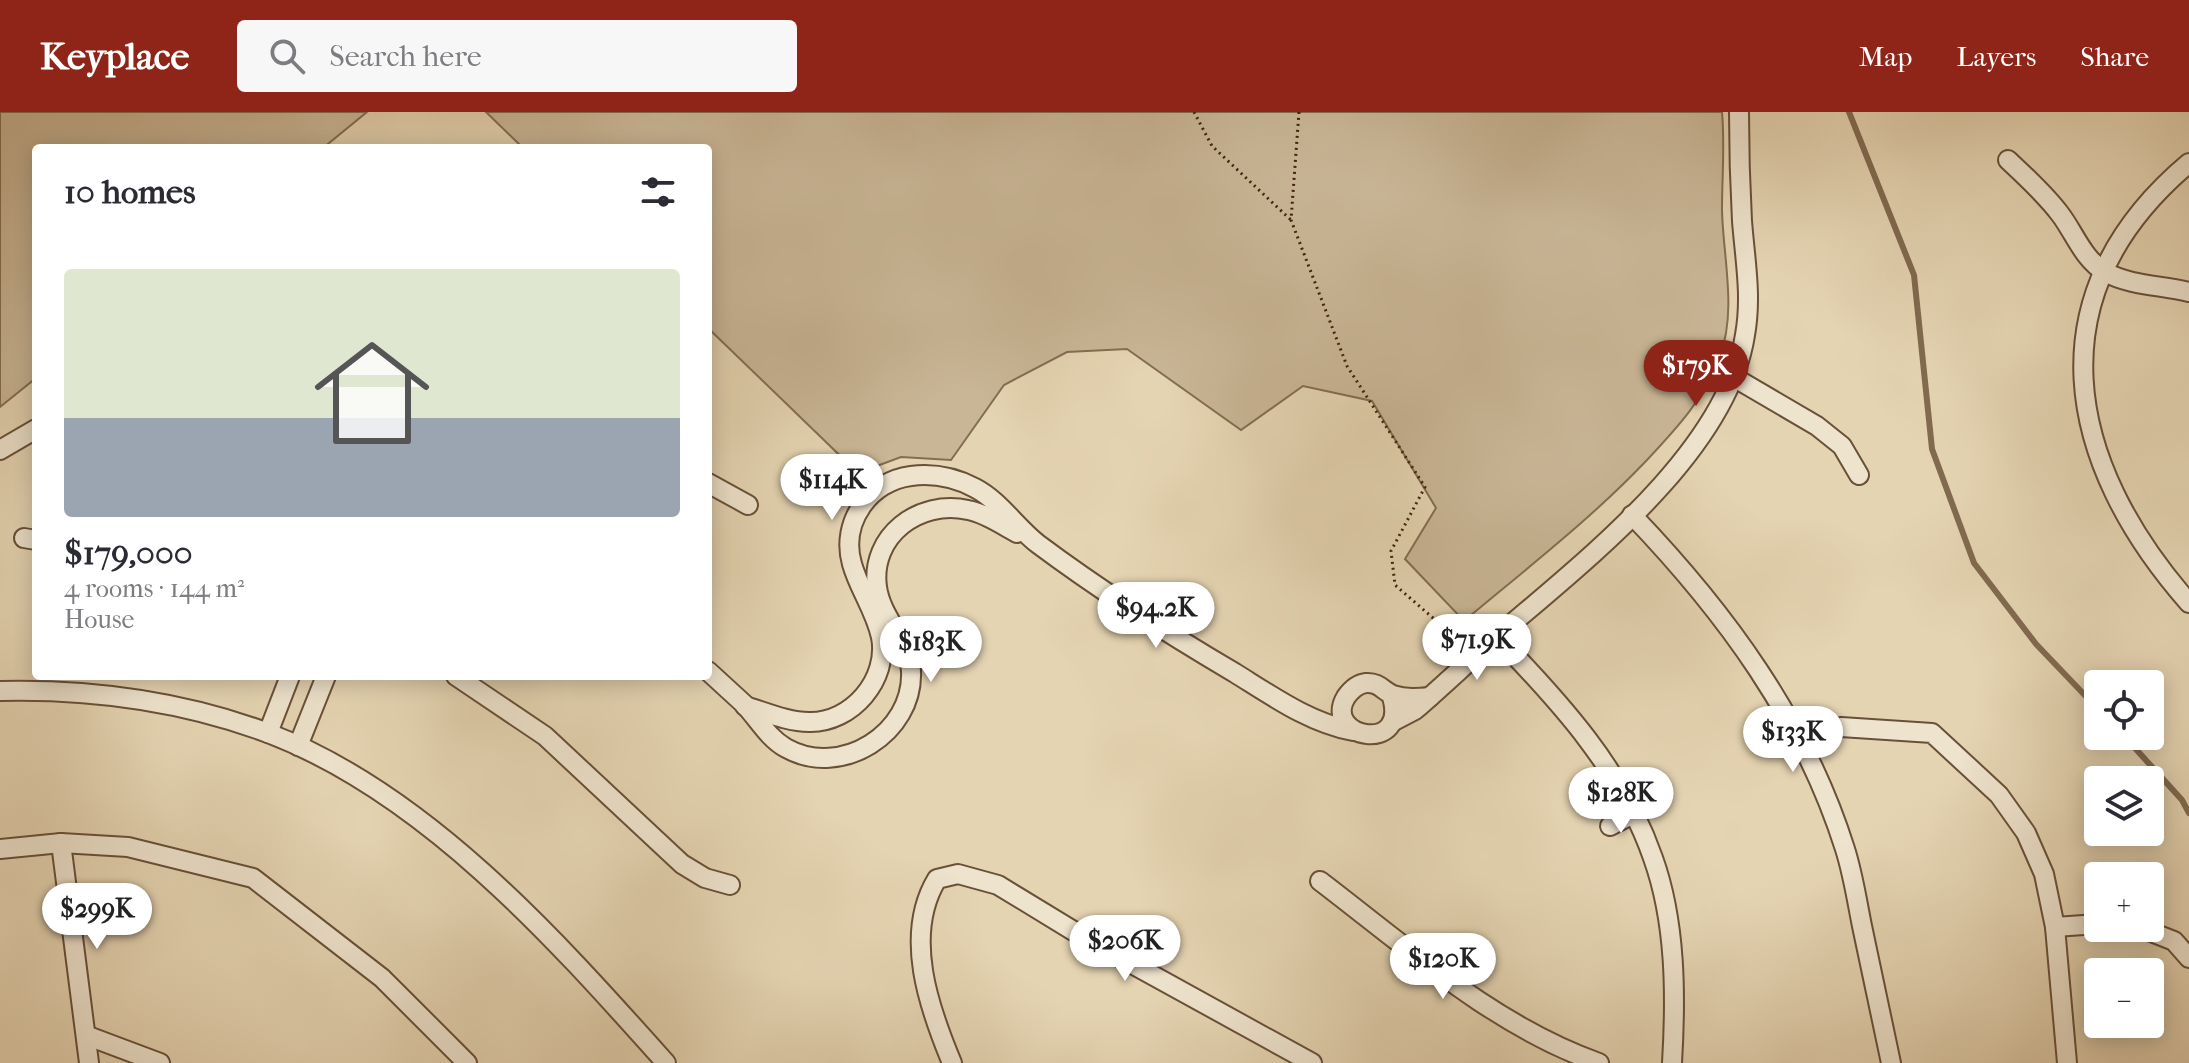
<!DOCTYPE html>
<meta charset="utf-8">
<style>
:root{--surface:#fff;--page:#f7f7f7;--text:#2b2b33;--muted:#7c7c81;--line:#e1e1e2;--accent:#8f2418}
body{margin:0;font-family:"IM FELL French Canon",serif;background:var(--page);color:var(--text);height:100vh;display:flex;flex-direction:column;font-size:30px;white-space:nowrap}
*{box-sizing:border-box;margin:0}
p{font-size:26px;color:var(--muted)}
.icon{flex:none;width:44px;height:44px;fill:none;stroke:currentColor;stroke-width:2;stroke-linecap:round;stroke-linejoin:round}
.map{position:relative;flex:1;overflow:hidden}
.panel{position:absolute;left:32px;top:32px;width:680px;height:536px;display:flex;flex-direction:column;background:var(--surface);border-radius:8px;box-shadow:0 4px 20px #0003}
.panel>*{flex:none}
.fabs{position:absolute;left:2084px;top:558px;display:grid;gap:16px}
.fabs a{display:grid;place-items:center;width:80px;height:80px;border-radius:8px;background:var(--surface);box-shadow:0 4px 20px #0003;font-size:40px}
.price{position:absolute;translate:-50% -68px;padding:0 18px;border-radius:28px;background:#fff;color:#222;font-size:26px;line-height:52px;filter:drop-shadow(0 2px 4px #0008)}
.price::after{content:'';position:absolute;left:50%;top:48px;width:24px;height:18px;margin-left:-12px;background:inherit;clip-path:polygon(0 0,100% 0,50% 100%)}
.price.on{background:var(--accent);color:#fff}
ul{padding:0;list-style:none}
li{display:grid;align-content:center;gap:16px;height:424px;padding:0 32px}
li+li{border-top:2px solid var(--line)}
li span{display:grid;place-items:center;height:248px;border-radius:8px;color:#555}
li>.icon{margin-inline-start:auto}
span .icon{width:144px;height:144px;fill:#fffc;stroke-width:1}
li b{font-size:34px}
h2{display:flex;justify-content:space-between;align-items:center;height:96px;padding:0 32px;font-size:34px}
header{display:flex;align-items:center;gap:48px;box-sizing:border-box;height:112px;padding:0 40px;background:var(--accent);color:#fff}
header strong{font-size:38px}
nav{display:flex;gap:44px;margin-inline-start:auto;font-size:28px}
.search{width:560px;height:72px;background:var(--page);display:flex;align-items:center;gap:20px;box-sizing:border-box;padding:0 28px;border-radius:8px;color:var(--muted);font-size:30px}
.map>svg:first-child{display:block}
.green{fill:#c9b696;stroke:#846d52;stroke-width:2}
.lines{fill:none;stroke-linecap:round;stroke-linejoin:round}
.stream{stroke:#816a50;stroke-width:6}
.minor-casing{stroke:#695038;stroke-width:22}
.path{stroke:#40240f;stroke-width:3;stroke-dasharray:2 4;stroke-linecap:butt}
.minor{stroke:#eee3cd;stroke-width:18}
</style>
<header>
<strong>Keyplace</strong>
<div class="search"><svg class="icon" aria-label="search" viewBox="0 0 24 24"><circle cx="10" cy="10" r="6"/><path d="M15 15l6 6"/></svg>Search here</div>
<nav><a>Map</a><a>Layers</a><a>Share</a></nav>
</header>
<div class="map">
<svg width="2189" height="951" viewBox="0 0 2189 951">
<rect width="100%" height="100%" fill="#e5d4b2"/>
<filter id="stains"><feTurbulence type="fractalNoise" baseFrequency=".0025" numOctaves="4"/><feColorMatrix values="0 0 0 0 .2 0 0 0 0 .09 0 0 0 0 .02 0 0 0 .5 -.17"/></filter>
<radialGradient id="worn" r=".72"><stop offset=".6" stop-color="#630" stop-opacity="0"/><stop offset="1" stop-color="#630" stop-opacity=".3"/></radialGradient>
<g class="green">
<polygon points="0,0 367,0 323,36 36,36 36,266 0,295"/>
<path d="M486,0h1236c3,32 0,65 0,98 1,47 15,100 -2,146 -14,41 -44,73 -73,104 -56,59 -121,109 -183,161l-59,-62 31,-51 -64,-107 -69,-15 -62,44 -114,-81 -60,3 -63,33 -53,75 -50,-3 -43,16 -150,-145v-180h-185z"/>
</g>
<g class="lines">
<g class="stream">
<polyline points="1849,0 1914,163 1932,337 1974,451 2036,532 2098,597"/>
<polyline points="2124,624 2182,688 2189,701"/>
</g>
<defs>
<g id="minor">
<path d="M2008,48c18,17 37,34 52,54 14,18 23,45 45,58 26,14 56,13 84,20"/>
<path d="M2189,51c-157,132 -124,299 0,440"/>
<polyline points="1735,266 1817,314 1842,334 1859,363"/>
<polyline points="0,338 36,317"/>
<polyline points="708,371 748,393"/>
<path d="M1632,403c93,97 172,204 213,334 8,25 12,52 17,77 10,46 19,91 29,137"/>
<polyline points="24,426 36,428"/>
<path d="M1497,525c63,65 126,134 156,221 23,64 23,138 19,205"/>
<path d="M708,559c12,11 24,22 36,33 14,15 24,34 42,44 55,31 128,-15 125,-77 -2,-31 -30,-53 -34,-84 -7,-51 42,-88 91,-77 17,3 34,15 49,23"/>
<polyline points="456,564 545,624 682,752 705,766 730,773"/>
<path d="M0,579c91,-2 182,10 268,42 158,60 288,207 398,330"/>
<path d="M1391,582c21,62 -70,44 -45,3 5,-7 11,-13 20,-14 13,-1 17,8 27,12 13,4 25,3 37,2"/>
<path d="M745,594c20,6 43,16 64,16 43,1 80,-43 72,-85 -6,-27 -22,-48 -29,-73 -12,-42 18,-83 59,-88 23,-3 43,1 64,12 25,13 41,39 63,56 63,47 129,89 197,129 37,23 75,50 118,58"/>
<path d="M1392,610l23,-12c29,-25 57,-52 86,-77 85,-73 226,-182 244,-298 7,-39 0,-75 -3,-114 -2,-36 -3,-73 -3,-109"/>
<polyline points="268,621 290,564"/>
<polyline points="1799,624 1841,615 1932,621 1999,683 2026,721 2044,762 2055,815 2067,951"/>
<polyline points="298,634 326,564"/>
<polyline points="1610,714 1635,701"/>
<polyline points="61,731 89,951"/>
<polyline points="0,737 61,731 128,735 253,766 382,866 467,951"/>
<path d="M1320,769c88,67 174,145 279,182"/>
<polyline points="2055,815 2098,812"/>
<polyline points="2141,816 2174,829 2189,846"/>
<polyline points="88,924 160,951"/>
<path d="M952,951c-23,-55 -49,-128 -15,-184l21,-5 40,11 87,53 227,125"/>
</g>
</defs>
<use href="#minor" class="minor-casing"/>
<g class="path">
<polyline points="1194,0 1212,34 1291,108"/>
<polyline points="1299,0 1291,108 1347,254 1425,375 1391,439 1395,473 1440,512 1465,528"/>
</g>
<use href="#minor" class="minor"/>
</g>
<rect width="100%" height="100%" filter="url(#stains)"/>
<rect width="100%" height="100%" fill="url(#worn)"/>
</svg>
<div class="fabs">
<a><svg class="icon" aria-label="locate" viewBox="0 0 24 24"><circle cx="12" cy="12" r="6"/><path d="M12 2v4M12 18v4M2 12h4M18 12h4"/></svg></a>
<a><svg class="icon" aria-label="layers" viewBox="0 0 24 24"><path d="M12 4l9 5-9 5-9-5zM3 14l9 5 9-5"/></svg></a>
<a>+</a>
<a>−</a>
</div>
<b class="price on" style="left:1696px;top:296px">$179K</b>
<b class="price" style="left:832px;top:410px">$114K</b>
<b class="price" style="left:1156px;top:538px">$94.2K</b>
<b class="price" style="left:1477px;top:570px">$71.9K</b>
<b class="price" style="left:931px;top:572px">$183K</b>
<b class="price" style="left:1793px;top:662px">$133K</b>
<b class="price" style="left:1621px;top:723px">$128K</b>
<b class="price" style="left:97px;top:839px">$299K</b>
<b class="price" style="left:1125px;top:871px">$206K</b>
<b class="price" style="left:1443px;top:889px">$120K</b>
<section class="panel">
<h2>10 homes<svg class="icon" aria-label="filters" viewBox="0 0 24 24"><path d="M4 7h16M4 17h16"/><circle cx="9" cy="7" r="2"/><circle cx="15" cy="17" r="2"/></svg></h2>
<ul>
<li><span style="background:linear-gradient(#dfe7d0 60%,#9aa5b1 0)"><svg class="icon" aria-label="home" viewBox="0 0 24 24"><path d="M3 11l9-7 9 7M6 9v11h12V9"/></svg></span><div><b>$179,000</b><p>4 rooms · 144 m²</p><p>House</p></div></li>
</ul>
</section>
</div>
